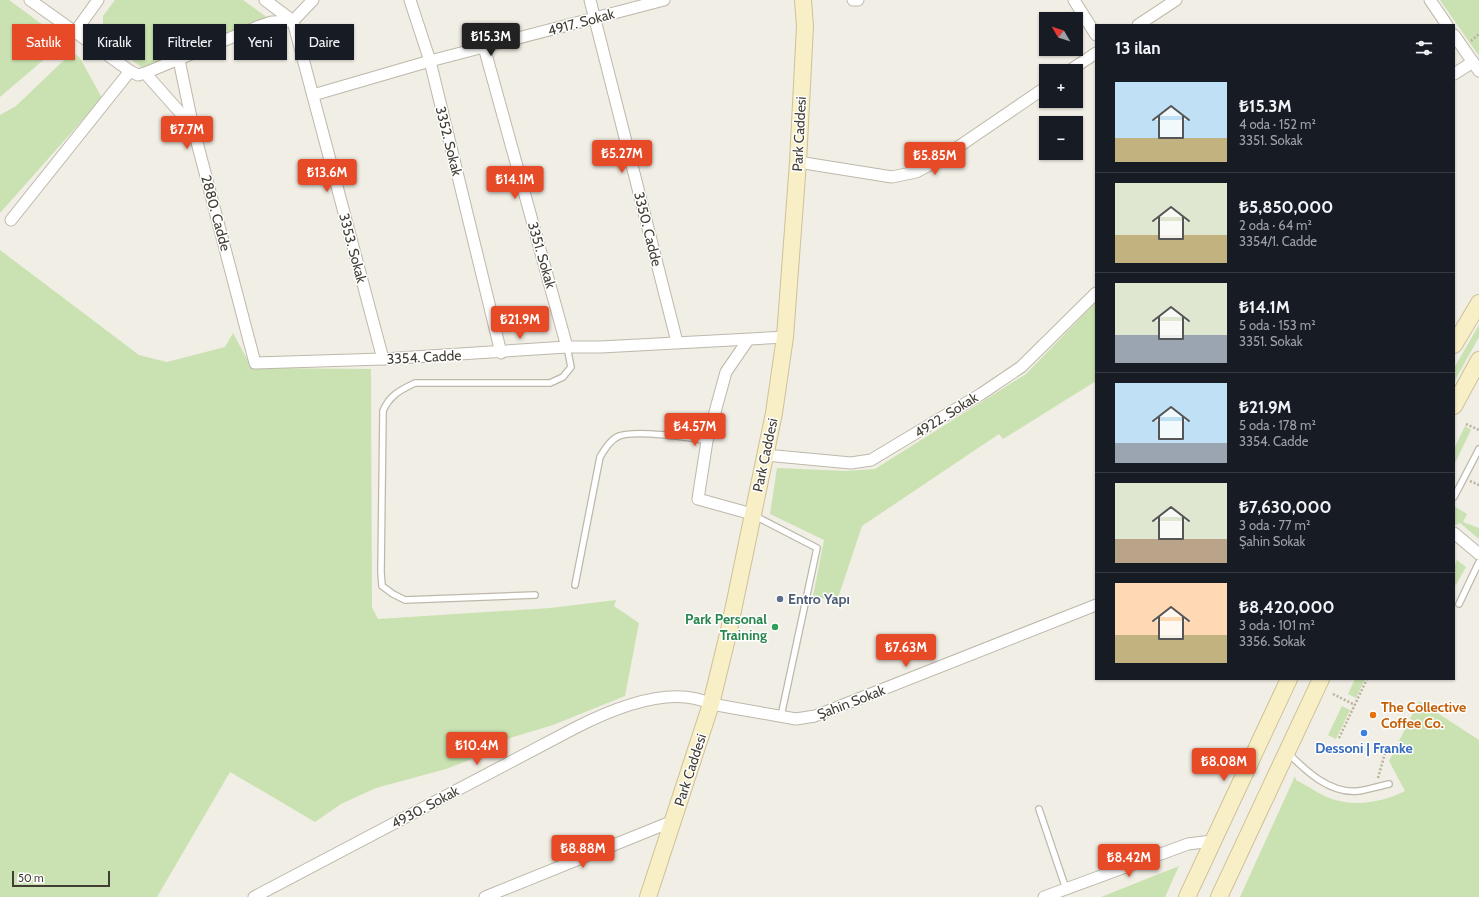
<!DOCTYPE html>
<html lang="tr">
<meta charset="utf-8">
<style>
:root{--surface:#171b24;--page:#20242c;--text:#f1f3f6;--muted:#9ea1a6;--line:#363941;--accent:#e74a26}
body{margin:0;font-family:Cabin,sans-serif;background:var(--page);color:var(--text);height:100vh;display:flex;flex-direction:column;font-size:15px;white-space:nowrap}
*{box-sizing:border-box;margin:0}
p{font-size:13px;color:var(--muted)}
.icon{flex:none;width:22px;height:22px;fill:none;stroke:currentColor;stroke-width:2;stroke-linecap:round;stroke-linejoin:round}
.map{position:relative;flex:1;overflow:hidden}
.side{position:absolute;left:1095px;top:24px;width:360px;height:656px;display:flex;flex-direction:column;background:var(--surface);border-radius:0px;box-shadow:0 1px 3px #0004}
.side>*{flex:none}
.top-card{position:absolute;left:12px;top:24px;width:380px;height:36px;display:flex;gap:8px}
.needle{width:26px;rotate:309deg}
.controls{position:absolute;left:1039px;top:12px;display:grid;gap:8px}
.controls a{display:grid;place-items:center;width:44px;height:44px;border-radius:0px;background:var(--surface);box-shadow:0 1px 3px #0004;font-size:20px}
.scale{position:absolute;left:12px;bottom:10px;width:98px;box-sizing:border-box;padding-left:4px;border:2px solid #423e35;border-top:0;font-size:11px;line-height:14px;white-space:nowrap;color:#423e35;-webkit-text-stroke:3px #fff;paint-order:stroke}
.price{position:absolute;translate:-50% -34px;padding:0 9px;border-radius:4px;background:var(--accent);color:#fff;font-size:13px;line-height:26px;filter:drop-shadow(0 1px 2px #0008)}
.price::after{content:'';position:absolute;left:50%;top:24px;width:12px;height:9px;margin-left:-6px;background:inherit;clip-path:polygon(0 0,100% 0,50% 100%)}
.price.active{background:#222;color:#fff}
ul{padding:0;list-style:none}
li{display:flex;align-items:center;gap:12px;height:100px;padding:0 20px}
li+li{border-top:1px solid var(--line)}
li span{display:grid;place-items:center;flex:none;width:112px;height:80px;border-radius:0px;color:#555}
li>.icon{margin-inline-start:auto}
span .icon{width:48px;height:48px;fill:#fffc;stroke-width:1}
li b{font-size:17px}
h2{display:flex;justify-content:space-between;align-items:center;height:48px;padding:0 20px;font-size:17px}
.pill{padding:0 14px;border-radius:0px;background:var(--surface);box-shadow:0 1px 3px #0004;font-size:14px;line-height:36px}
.pill.active{background:var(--accent);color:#fff}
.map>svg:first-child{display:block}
.green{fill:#cae2b1}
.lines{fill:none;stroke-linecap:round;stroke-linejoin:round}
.lane-casing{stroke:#beb8ab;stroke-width:8}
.street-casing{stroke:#beb8ab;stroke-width:13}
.secondary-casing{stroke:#cdc198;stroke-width:18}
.path{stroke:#bcb19b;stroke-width:2.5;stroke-dasharray:2 2;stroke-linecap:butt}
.lane{stroke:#fff;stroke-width:5.5}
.street{stroke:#fff;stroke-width:11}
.secondary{stroke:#f9efc6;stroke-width:16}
.service-dot{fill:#5c6f8a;stroke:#fff;stroke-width:1.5}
.leisure-dot{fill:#2e9e5b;stroke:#fff;stroke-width:1.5}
.food-dot{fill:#e8710a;stroke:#fff;stroke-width:1.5}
.shop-dot{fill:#3f7fe0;stroke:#fff;stroke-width:1.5}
.labels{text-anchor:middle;stroke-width:3;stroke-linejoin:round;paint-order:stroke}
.street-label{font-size:14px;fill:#423e35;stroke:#fff}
.service-label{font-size:14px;font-weight:bold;fill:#4e5e75;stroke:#fff;text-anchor:start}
.leisure-label{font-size:14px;font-weight:bold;fill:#27864d;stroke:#fff;text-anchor:end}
.food-label{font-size:14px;font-weight:bold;fill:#c56008;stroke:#fff;text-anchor:start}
.shop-label{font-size:14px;font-weight:bold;fill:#366cbe;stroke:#fff}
</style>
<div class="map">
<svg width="1479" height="897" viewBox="0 0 1479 897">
<rect width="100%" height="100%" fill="#f1eee5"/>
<g class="green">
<polygon points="0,0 9,0 62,39 48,56 0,97"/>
<polygon points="115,0 243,0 268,18 143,68 115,48 103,34 103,16"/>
<polygon points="1440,0 1479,0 1479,56"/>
<polygon points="75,54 80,58 102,98 0,213 0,115 16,106 62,62"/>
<polygon points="0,250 139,355 167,362 225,347 233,333 252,368 371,369 372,607 378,619 550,608 616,600 614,606 639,623 625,696 553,725 510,738 472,759 446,769 376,788 341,804 315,822 230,772 157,897 0,897"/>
<polygon points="1096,302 1096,381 1003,439 999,434 862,526 837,601 813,596 824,540 770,514 777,468 846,471 875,469 1026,374"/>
<polygon points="1479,325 1479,337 1454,382 1454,368"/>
<polygon points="1465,426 1471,430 1454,465 1454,449"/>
<polygon points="1454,506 1467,514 1463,522 1479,528 1479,539 1460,523 1456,525 1454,524"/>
<polygon points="1457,560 1466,567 1456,585 1454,584 1454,567"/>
<polygon points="1355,679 1365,679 1356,698 1348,694"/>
<path d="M1419,701l60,39v157h-239l55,-121 1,4c12,6 24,15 36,19 24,8 51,3 73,-8l-16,-30z"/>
<polygon points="1342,706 1350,710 1336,739 1328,735"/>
<polygon points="1179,866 1165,897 1101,897"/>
</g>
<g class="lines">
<defs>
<g id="lane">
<polyline points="1454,497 1479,449"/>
<polyline points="755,516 817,548 781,716"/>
<path d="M575,585l25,-128c5,-8 10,-17 19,-21 16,-6 71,1 88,5"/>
<path d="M535,595l-130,5 -12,-6 -11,-8 -1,-14 2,-161c6,-15 17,-21 32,-28h135l13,-6 8,-10 -4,-20"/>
<polyline points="1459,604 1479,562"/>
<path d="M1288,753c18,18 42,41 70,38 10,-1 21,-5 31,-7"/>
<polyline points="1039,809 1066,889"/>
</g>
<g id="street">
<polyline points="30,0 130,71 138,75 145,73 193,127 255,363 383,359 567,347 601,347 785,337"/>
<polyline points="265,0 293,21"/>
<polyline points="410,0 430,61 501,353"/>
<polyline points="590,0 677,342"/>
<polyline points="853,0 858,0"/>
<polyline points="1074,0 1096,35"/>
<polyline points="1430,0 1447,25"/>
<polyline points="293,21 383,359"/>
<polyline points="293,21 313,0"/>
<polyline points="1138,25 1176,0"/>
<polyline points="75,32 98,0"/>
<polyline points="1454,35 1479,71"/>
<polyline points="484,47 567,347"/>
<polyline points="179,60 193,127"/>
<polyline points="1069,71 1096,53"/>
<polyline points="145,73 257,27 272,22 293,21"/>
<polyline points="1454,74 1473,62"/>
<polyline points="313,95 430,61 664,0"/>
<polyline points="798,162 892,177 916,172 939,160 1046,87"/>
<polyline points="11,220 130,71"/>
<polyline points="748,340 726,372 707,441 698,499 752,514"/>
<polyline points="765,455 851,463 871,460 981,394 1021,367 1096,293"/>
<polyline points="1454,533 1479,554"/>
<path d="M254,897l321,-169c37,-19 96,-44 136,-24l85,15 19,-3 281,-111"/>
<polyline points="485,897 673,821"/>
<polyline points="1044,897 1188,844 1212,841"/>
</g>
<g id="secondary">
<polyline points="1454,345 1479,303"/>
<polyline points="1454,406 1479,360"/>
<polyline points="648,897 711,704 729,630 774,413 785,337 798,162 805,26 803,0"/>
<polyline points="1187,897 1289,679"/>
<polyline points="1219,897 1321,679"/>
</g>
</defs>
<use href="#lane" class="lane-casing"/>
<use href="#street" class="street-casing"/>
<use href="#secondary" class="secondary-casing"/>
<g class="path">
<polyline points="1471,41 1479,34"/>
<polyline points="1466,424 1479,430"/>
<polyline points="1470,481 1479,485"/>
<polyline points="1333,694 1355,705"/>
<polyline points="1339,738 1367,679"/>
<polyline points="1378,778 1387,746"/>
</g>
<use href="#lane" class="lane"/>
<use href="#street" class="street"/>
<use href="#secondary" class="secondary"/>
</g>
<circle class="service-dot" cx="780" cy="599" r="4"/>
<circle class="leisure-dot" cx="775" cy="627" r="4"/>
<circle class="food-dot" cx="1373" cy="715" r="4"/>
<circle class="shop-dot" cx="1364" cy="733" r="4"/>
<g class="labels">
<g class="street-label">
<text transform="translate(581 22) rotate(-15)" y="5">4917. Sokak</text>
<text transform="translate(799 134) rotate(-87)" y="5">Park Caddesi</text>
<text transform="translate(449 141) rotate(76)" y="5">3352. Sokak</text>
<text transform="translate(216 213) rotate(75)" y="5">2880. Cadde</text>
<text transform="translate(648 229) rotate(76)" y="5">3350. Cadde</text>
<text transform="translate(353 248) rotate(75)" y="5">3353. Sokak</text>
<text transform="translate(542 255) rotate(74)" y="5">3351. Sokak</text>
<text transform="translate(424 357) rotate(-3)" y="5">3354. Cadde</text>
<text transform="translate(946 415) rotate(-32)" y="5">4922. Sokak</text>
<text transform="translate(765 455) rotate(-78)" y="5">Park Caddesi</text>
<text transform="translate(851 702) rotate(-21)" y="5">Şahin Sokak</text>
<text transform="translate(690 770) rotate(-72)" y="5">Park Caddesi</text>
<text transform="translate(425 807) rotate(-28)" y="5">4930. Sokak</text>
</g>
<g class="service-label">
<text x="788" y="604">Entro Yapı</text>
</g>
<g class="leisure-label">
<text x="767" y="624">Park Personal<tspan x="767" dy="16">Training</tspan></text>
</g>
<g class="food-label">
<text x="1381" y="712">The Collective<tspan x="1381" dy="16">Coffee Co.</tspan></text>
</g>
<g class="shop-label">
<text x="1364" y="753">Dessoni | Franke</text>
</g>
</g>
</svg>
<div class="controls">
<a><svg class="needle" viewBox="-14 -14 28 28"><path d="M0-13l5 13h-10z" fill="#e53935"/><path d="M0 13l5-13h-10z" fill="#9ea1a6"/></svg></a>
<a>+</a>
<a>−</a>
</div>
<div class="scale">50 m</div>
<b class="price active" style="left:491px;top:57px">₺15.3M</b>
<b class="price" style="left:187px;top:150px">₺7.7M</b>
<b class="price" style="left:622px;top:174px">₺5.27M</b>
<b class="price" style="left:935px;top:176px">₺5.85M</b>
<b class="price" style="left:327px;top:193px">₺13.6M</b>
<b class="price" style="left:515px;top:200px">₺14.1M</b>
<b class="price" style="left:520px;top:340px">₺21.9M</b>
<b class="price" style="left:695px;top:447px">₺4.57M</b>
<b class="price" style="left:906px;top:668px">₺7.63M</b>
<b class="price" style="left:477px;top:766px">₺10.4M</b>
<b class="price" style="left:1224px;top:782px">₺8.08M</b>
<b class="price" style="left:583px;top:869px">₺8.88M</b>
<b class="price" style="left:1129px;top:878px">₺8.42M</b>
<div class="top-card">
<a class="pill active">Satılık</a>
<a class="pill">Kiralık</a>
<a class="pill">Filtreler</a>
<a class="pill">Yeni</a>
<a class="pill">Daire</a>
</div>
<section class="side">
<h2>13 ilan<svg class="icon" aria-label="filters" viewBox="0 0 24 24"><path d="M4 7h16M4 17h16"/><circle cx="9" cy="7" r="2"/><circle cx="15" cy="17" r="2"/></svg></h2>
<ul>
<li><span style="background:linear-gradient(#bfe0f5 70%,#c2b280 0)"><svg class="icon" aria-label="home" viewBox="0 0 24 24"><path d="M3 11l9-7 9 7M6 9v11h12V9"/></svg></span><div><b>₺15.3M</b><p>4 oda · 152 m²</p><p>3351. Sokak</p></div></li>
<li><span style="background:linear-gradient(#dfe7d0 65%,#c2b280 0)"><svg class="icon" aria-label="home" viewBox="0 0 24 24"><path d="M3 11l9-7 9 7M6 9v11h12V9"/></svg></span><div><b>₺5,850,000</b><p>2 oda · 64 m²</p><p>3354/1. Cadde</p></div></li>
<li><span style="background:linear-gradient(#dfe7d0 65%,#9aa5b1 0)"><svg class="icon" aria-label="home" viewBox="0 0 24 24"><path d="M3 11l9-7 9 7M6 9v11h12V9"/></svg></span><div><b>₺14.1M</b><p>5 oda · 153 m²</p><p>3351. Sokak</p></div></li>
<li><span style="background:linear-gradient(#bfe0f5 75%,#9aa5b1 0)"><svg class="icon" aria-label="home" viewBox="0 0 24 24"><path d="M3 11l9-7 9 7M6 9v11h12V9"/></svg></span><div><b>₺21.9M</b><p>5 oda · 178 m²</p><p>3354. Cadde</p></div></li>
<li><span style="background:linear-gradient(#dfe7d0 70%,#b9a48a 0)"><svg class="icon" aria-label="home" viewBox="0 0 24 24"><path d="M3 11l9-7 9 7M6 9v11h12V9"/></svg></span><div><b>₺7,630,000</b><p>3 oda · 77 m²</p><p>Şahin Sokak</p></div></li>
<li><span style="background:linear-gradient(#ffd9b3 65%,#c2b280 0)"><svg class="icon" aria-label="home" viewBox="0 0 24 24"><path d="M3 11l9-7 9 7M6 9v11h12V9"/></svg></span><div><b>₺8,420,000</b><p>3 oda · 101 m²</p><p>3356. Sokak</p></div></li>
</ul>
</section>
</div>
